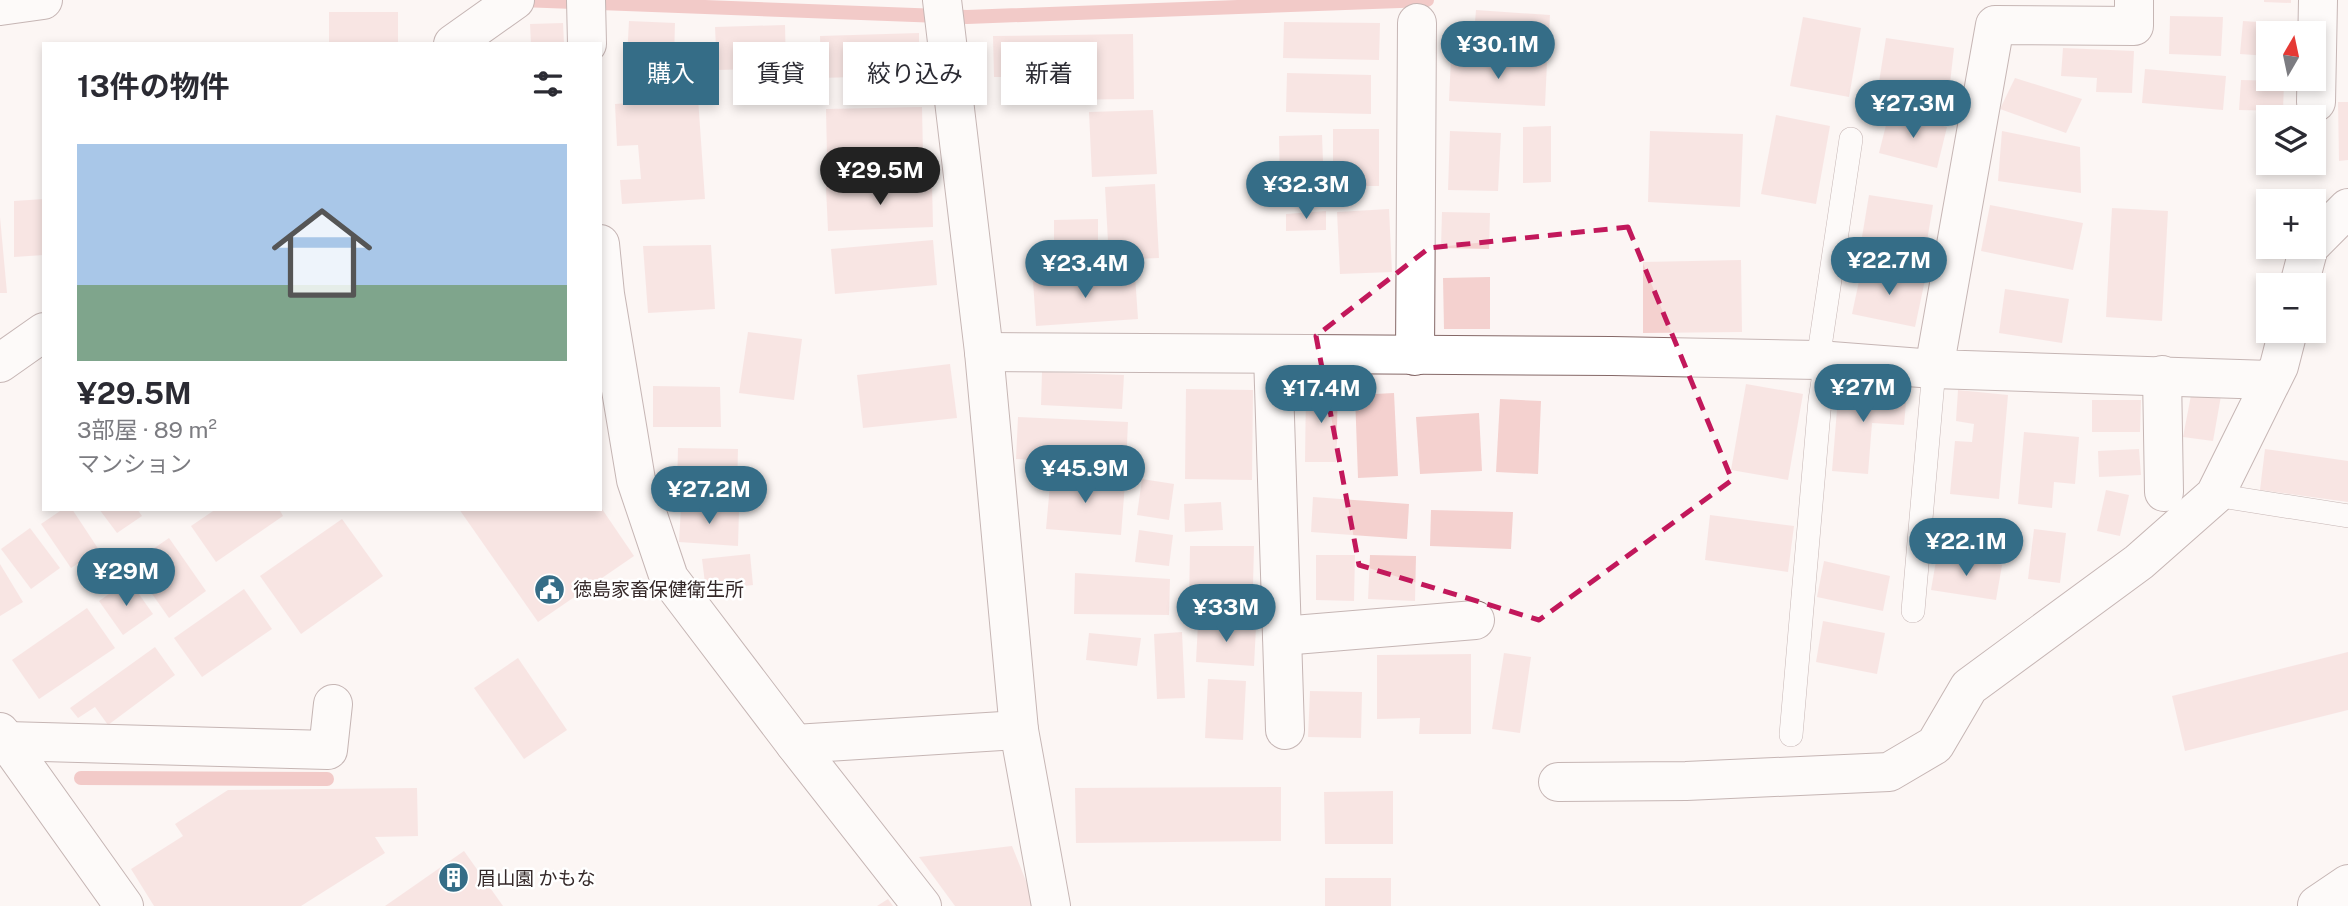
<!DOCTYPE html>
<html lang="ja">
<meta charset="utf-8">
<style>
:root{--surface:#fff;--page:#f2f2f3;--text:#2b2b33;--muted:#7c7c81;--line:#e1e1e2;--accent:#356d87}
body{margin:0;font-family:"Public Sans","Noto Sans JP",sans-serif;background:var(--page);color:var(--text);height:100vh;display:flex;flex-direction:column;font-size:26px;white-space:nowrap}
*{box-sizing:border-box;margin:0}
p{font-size:23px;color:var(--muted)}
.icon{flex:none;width:38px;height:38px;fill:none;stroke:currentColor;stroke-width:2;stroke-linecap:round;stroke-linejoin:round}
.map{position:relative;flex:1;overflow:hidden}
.drawer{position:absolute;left:42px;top:42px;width:560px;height:469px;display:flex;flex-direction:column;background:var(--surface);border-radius:0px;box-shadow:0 4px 10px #0003}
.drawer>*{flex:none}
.top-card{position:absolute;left:623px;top:42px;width:665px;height:63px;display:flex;gap:14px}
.needle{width:46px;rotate:9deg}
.tools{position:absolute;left:2256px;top:21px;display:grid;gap:14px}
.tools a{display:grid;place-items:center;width:70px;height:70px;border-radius:0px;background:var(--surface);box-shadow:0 4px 10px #0003;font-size:35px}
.price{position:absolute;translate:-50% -60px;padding:0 16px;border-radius:24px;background:var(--accent);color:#fff;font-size:23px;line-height:46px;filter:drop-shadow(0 2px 4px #0008)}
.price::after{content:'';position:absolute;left:50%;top:42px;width:21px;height:16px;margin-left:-10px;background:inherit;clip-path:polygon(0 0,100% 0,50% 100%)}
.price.active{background:#222;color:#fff}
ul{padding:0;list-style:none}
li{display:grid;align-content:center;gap:14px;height:371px;padding:0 35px}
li+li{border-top:2px solid var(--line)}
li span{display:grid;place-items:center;height:217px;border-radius:0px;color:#555}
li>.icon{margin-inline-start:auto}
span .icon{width:126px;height:126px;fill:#fffc;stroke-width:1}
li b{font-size:30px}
h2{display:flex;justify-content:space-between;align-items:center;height:84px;padding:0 35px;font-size:30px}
.pill{padding:0 24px;border-radius:0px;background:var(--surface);box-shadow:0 4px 10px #0003;font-size:24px;line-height:63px}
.pill.active{background:var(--accent);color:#fff}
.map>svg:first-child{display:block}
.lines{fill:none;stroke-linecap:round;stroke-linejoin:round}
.stream{stroke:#e79492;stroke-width:14}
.building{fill:#f4d1cf}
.lane-casing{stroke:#856867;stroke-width:24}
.street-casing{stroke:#856867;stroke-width:40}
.lane{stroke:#fff;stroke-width:23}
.street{stroke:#fff;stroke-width:38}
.marked{fill:none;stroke:#c2185b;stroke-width:5;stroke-dasharray:14 9;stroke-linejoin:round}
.labels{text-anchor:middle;stroke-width:5;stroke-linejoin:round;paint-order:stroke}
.poi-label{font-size:19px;fill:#342828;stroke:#fff;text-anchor:start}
</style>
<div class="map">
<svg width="2348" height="906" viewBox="0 0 2348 906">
<rect width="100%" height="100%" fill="#fcf5f4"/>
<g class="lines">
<g class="stream">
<polyline points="521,0 967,17 1427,0"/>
<polyline points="81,778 327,779"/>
</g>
</g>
<g class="building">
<polygon points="2264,0 2291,0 2291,3 2264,2"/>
<polygon points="1476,10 1550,15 1548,51 1473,46"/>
<rect x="329" y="12" width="69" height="32"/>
<polygon points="2170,16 2223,17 2221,56 2169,54"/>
<polygon points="1803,17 1861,28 1849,97 1790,86"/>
<polygon points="629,21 675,23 674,59 627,57"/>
<polygon points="2243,21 2287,24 2287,33 2268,33 2268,56 2240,54"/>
<polygon points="1284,22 1380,23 1379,60 1283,58"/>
<polygon points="563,23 564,44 531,44 530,24"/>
<polygon points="785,25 786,68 717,70 715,27"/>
<polygon points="919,33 919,75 821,78 820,36"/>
<polygon points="1133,34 1134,99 1047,100 1046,77 994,77 993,36"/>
<polygon points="1886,38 1954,48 1949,92 1879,82"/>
<polygon points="2063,48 2134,51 2132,93 2096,92 2097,78 2061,76"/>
<polygon points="1451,57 1547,62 1545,106 1449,101"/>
<polygon points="2145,69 2226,76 2223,110 2142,103"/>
<polygon points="1287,73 1371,75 1371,114 1286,112"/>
<polygon points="2015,78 2082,99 2066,133 2000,109"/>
<polygon points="2241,80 2284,81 2283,111 2239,110"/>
<polygon points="698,98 705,199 622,204 620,180 641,179 638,145 617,146 615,104"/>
<polygon points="2338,102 2348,102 2348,160 2339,161"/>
<polygon points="922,107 923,155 827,156 826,109"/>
<polygon points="1153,110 1157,174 1092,177 1089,112"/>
<polygon points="1889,113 1947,127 1937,168 1879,153"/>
<polygon points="1776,115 1830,126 1816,204 1761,194"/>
<polygon points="1551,126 1551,182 1523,183 1523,127"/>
<rect x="1333" y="129" width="46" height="57"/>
<polygon points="1450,131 1501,133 1498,191 1448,190"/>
<polygon points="1650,131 1743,134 1740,207 1648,202"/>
<polygon points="2002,131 2080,147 2081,193 1998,181"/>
<polygon points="1322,135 1324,188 1280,189 1279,136"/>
<polygon points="932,183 933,227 828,231 826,187"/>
<polygon points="1155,184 1159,258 1109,260 1105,187"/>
<polygon points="1869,195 1933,205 1925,253 1861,243"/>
<polygon points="44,199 44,255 14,257 14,201"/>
<polygon points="1990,205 2083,223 2073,270 1981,251"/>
<polygon points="2112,208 2168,211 2162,321 2106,317"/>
<polygon points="1389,209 1392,272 1340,274 1337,212"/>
<polygon points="1326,211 1326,230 1286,231 1286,214"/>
<polygon points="1442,212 1490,213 1489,249 1441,248"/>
<polygon points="0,217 7,293 0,293"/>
<polygon points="1098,219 1098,261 1054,262 1054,220"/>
<polygon points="933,240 937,285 835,294 831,249"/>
<polygon points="711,245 715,309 648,313 643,246"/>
<polygon points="1741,260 1742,332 1643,333 1643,262"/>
<polygon points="1862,267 1925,280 1915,327 1852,314"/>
<polygon points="1135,275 1138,319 1036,326 1033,281"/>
<polygon points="1490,277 1490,329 1444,329 1443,278"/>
<polygon points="2005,289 2069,299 2062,343 1999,333"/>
<polygon points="748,332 802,339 794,400 739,393"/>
<polygon points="950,364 957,418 863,428 857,375"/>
<polygon points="1042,372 1124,375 1122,409 1041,405"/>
<polygon points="1746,384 1803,394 1788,480 1731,470"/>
<polygon points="1839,385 1907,391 1904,425 1872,423 1868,474 1832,471"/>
<polygon points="653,386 720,387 721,427 653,427"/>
<polygon points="1306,388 1338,389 1336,462 1305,462"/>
<polygon points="1186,389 1253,390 1252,480 1185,479"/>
<polygon points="1958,390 2008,395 1999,499 1950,494 1955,441 1972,442 1974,424 1956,421"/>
<polygon points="2192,390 2221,396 2213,441 2183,437"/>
<polygon points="1394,393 1398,476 1358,478 1355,395"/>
<polygon points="1500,399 1541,401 1538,474 1496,472"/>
<polygon points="2092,400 2141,400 2140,432 2092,432"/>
<polygon points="1479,413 1482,471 1420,474 1416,417"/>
<polygon points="1018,417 1128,422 1126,465 1016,459"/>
<polygon points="2024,432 2079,437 2075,484 2054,482 2052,508 2018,504"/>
<polygon points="678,448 738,449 737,490 677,488"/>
<polygon points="2139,449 2141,475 2099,477 2098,451"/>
<polygon points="2265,449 2348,461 2348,502 2260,490"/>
<polygon points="1051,474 1125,483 1121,535 1046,529"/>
<polygon points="1142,479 1174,484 1169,520 1137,515"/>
<polygon points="2106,490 2129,495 2120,536 2097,531"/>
<polygon points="1313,497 1409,504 1407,539 1311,532"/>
<polygon points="1221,502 1223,530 1185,532 1184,504"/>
<polygon points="681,507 739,510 738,546 679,542"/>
<polygon points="63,509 72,509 99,550 71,568 41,524"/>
<polygon points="99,509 137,509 142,516 117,533"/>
<polygon points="216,509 279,509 283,516 216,562 191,526"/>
<polygon points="459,509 602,509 634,556 538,622"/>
<polygon points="1431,510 1513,512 1511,549 1430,546"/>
<polygon points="1710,515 1794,526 1788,572 1705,560"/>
<polygon points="342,519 383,576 301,634 260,576"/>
<polygon points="30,528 60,568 31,589 1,549"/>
<polygon points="2034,529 2066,533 2060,583 2028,579"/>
<polygon points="1139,530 1173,535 1169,566 1135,562"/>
<polygon points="169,538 206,591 169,618 131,564"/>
<polygon points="1190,546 1254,546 1253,585 1229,585 1229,607 1189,606"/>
<polygon points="750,554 753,585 706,591 702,559"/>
<polygon points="1316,555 1355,555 1354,601 1316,600"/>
<polygon points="1370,555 1416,556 1415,601 1368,599"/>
<polygon points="1937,555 2002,565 1996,600 1931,590"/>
<polygon points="1824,561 1890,576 1883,611 1817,597"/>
<polygon points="0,564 23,602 0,616"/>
<polygon points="1075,573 1170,579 1169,615 1074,614"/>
<polygon points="129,580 153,614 123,635 99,601"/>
<polygon points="244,589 272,629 202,677 174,638"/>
<polygon points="87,608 115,648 39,699 12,660"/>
<polygon points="1823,621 1885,633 1877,674 1816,662"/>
<polygon points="1198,623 1256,627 1254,666 1196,662"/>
<polygon points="1182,632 1185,698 1157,699 1154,634"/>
<polygon points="1089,633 1141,638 1137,666 1086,660"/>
<polygon points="155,647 175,675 108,725 95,707 78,718 70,708"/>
<polygon points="2348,652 2348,710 2185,751 2172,696"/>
<polygon points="1504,653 1531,657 1520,733 1492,729"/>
<polygon points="1471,654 1471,734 1419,734 1420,718 1377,719 1377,655"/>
<polygon points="518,658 567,730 524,759 474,688"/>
<polygon points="1208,679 1246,681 1243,740 1205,738"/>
<polygon points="1310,691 1362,692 1361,738 1308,737"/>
<polygon points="1281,787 1281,841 1076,843 1075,788"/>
<polygon points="417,788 418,836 375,837 385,853 301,906 154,906 131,869 183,836 175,824 228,790"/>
<polygon points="1393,791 1393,844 1325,844 1324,792"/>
<polygon points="1012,846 1036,906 955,906 919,857"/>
<polygon points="464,851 503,906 385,906"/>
<rect x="1325" y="878" width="66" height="28"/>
<polygon points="888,899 893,906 877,906"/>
</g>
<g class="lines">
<defs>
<g id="lane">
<polyline points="1818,360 1851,139"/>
<polyline points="2215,495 2348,516"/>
<polyline points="1913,611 1934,369"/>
<polyline points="1791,735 1820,400 1826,361"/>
</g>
<g id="street">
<polyline points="586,0 587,44"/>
<polyline points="942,0 984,352 1019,730 1051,906"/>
<polyline points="2134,0 2134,26 1995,25 1934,369 2270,380"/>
<polyline points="0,6 43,0"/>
<polyline points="453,44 515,0"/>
<polyline points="2316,102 2318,0"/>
<polyline points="2314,242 2348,208"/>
<polyline points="600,244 605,294 636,480 669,578 795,744 1019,730"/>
<polyline points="2299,285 2309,247"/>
<polyline points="984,352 1612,356 1818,360 1934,369"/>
<polyline points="1273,355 1285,730"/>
<polyline points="1415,356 1417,23"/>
<polyline points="0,363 44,332"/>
<polyline points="2162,375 2164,492"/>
<polyline points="1282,636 1475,620"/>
<polyline points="0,732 124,906"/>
<polyline points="7,741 328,750 333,704"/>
<polyline points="795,744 922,906"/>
<polyline points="1558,782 1686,781 1889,772 1935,745 1969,687 2139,562 2215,495 2279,366 2288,331"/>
<polyline points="2317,905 2348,884"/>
</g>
</defs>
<use href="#lane" class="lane-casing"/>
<use href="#street" class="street-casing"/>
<use href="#lane" class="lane"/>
<use href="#street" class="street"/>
</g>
<path d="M0 0H2348V906H0ZM1628,227l104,253 -193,140 -180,-55 -43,-229 113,-88z" fill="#fcf5f4" fill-opacity=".55" fill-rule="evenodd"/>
<path class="marked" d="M1628,227l104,253 -193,140 -180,-55 -43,-229 113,-88z"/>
<defs>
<symbol id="civic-disc" viewBox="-11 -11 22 22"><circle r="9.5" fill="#356d87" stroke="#fff"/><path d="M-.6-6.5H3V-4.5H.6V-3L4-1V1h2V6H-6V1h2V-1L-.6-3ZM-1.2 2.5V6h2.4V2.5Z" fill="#fff"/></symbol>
<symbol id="building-disc" viewBox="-11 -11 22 22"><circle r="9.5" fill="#356d87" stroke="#fff"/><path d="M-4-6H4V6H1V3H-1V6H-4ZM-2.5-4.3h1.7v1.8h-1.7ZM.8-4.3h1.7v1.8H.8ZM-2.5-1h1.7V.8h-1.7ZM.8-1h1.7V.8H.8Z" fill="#fff"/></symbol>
</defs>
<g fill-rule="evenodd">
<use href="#civic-disc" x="532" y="572" width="35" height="35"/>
<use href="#building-disc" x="436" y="860" width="35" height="35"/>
</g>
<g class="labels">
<g class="poi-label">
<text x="573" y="596">徳島家畜保健衛生所</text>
<text x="477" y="885">眉山園 かもな</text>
</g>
</g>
</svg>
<div class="tools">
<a><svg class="needle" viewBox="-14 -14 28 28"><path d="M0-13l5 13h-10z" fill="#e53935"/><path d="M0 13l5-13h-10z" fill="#7c7c81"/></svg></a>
<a><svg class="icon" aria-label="layers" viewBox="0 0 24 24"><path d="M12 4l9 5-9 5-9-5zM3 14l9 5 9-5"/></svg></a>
<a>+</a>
<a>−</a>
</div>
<b class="price" style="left:1498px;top:81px">¥30.1M</b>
<b class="price" style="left:1913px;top:140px">¥27.3M</b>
<b class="price active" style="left:880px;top:207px">¥29.5M</b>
<b class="price" style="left:1306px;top:221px">¥32.3M</b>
<b class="price" style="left:1889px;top:297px">¥22.7M</b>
<b class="price" style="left:1085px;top:300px">¥23.4M</b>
<b class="price" style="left:1863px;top:424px">¥27M</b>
<b class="price" style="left:1321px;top:425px">¥17.4M</b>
<b class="price" style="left:1085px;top:505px">¥45.9M</b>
<b class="price" style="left:709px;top:526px">¥27.2M</b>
<b class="price" style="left:1966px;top:578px">¥22.1M</b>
<b class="price" style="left:126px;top:608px">¥29M</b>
<b class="price" style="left:1226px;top:644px">¥33M</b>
<div class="top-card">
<a class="pill active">購入</a>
<a class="pill">賃貸</a>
<a class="pill">絞り込み</a>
<a class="pill">新着</a>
</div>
<section class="drawer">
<h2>13件の物件<svg class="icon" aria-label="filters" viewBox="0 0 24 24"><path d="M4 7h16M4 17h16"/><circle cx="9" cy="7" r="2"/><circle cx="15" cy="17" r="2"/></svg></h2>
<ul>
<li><span style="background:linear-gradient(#a9c7e8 65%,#7fa58c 0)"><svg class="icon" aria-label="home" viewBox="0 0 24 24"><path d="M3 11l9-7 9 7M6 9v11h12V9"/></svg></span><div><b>¥29.5M</b><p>3部屋 · 89 m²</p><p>マンション</p></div></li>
</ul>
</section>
</div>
